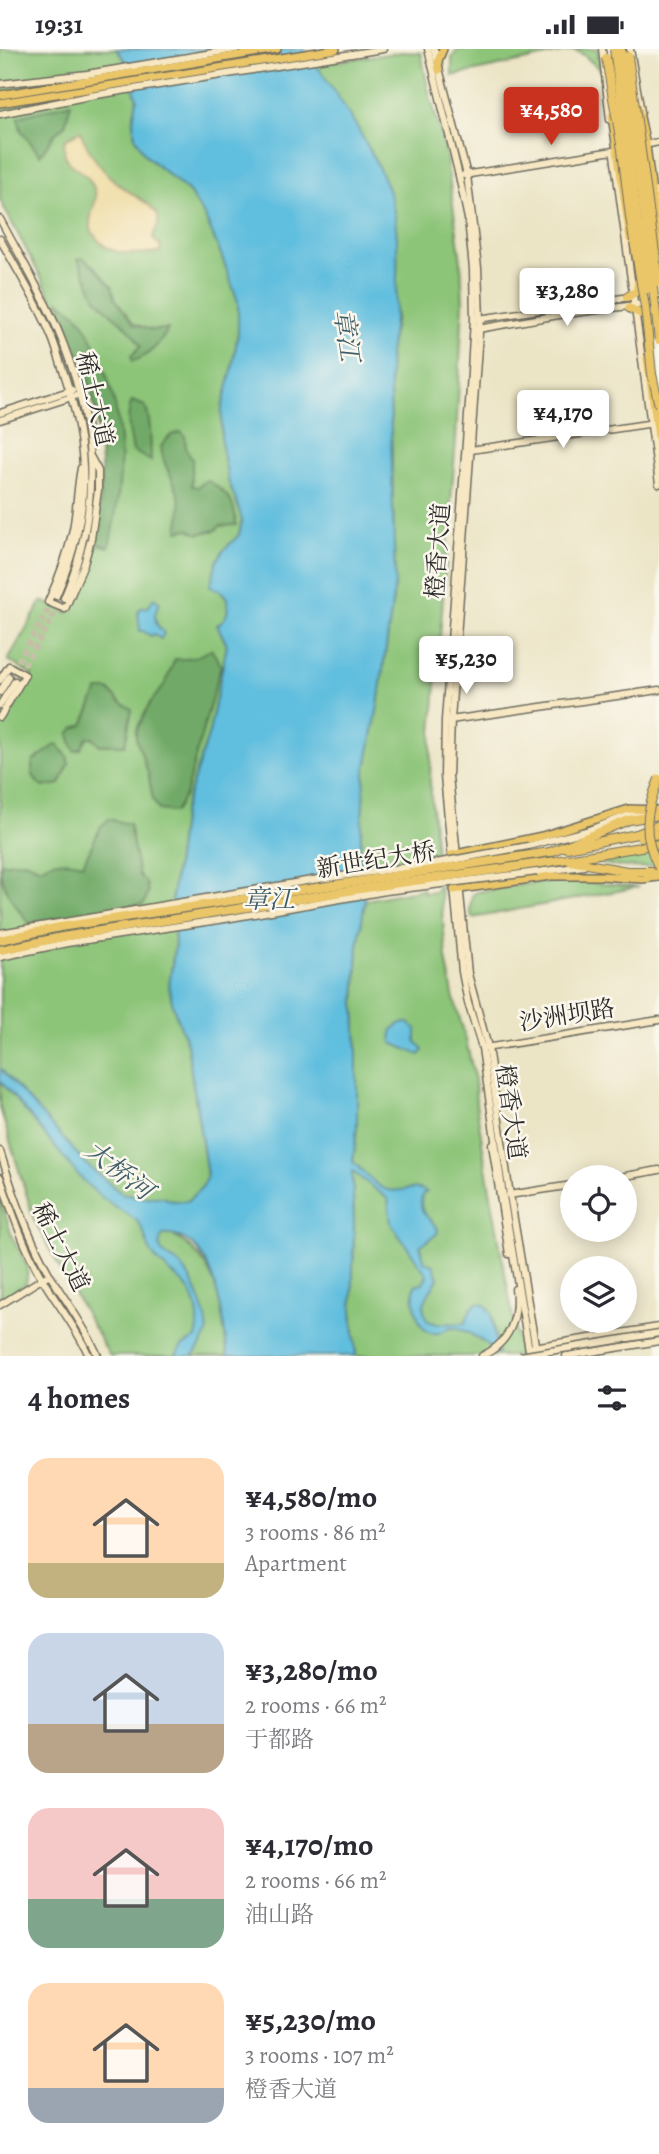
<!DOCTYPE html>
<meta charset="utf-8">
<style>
:root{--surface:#fff;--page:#f2f2f3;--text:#2b2b33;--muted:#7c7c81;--accent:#c8321e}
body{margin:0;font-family:Alegreya,"Noto Serif SC",serif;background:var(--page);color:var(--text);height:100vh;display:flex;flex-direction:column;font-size:26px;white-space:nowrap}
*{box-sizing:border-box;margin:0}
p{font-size:23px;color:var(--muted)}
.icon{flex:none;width:38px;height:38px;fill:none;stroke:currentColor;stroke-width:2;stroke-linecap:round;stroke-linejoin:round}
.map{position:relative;height:1307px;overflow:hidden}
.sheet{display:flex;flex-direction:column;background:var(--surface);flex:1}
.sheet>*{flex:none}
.tools{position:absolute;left:560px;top:1116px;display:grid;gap:14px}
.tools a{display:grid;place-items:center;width:77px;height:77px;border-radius:50%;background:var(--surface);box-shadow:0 4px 18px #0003;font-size:35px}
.price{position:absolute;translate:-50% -60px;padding:0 16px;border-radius:7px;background:#fff;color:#222;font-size:23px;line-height:46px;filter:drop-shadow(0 2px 4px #0008)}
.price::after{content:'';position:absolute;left:50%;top:42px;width:21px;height:16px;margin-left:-10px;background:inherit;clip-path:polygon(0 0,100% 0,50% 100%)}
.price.active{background:var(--accent);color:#fff}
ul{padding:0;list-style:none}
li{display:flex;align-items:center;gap:21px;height:175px;padding:0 28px}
li span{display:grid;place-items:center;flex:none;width:196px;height:140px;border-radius:21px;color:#555}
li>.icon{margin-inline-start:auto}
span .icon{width:84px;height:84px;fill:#fffc;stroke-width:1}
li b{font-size:30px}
h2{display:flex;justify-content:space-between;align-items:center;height:84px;padding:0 28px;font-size:30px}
.status{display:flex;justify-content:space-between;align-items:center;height:49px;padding:0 35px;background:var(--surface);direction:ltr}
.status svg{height:19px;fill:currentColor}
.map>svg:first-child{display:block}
.green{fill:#8cc478;stroke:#5c7852;stroke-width:2}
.forest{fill:#71aa68;stroke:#4e6a4a;stroke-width:2}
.sand{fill:#eeda9e;stroke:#8c8264;stroke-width:2}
.water{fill:#60bede;stroke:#467484;stroke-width:2}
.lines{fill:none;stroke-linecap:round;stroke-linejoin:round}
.secondary-tunnel{stroke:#c5bfa6;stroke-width:6;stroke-dasharray:6 3;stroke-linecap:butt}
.secondary-casing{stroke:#6e6c61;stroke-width:9}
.primary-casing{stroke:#6e6c61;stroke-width:10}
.highway-casing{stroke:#6e6c61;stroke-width:10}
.secondary{stroke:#f7e8c3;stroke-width:6}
.primary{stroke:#eac669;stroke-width:7}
.highway{stroke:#eac669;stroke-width:8}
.secondary-bridge-casing{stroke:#6e6c61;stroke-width:9;stroke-linecap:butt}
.highway-bridge-casing{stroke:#6e6c61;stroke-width:10;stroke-linecap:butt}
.secondary-bridge{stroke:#f7e8c3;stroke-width:6}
.highway-bridge{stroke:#eac669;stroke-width:8}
.labels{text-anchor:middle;stroke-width:5;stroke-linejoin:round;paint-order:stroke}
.street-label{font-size:24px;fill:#2b2b2b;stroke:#fbf7ec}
.water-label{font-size:26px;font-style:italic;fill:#3e5e6a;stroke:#fbf7ec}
</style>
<div class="status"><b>19:31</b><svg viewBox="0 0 49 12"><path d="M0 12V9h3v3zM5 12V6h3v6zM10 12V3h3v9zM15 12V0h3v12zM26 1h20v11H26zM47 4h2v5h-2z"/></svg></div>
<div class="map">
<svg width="659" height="1307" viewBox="0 0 659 1307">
<rect width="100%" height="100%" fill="#fbf7ec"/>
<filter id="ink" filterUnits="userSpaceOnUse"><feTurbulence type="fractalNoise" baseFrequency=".0143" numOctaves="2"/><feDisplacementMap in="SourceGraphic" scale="14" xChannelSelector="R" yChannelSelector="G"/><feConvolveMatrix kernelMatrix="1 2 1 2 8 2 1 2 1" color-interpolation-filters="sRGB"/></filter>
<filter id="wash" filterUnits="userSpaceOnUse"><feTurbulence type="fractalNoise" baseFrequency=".00686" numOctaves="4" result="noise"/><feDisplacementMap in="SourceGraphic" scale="28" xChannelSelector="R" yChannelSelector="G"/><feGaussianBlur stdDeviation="1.57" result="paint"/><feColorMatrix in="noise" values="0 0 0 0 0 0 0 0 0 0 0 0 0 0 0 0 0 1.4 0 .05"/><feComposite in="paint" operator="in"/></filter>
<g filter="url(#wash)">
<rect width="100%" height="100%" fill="#ebe4c5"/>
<g class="green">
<path d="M0,0h116l8,10 13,40 -4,21 2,17 11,19 43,36 16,25 16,37 17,48v31l-6,37 -4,110 10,26 4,15 -3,14 -16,16 -13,35 11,5 6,7 1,15 -7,20 6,12 -18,88 -26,79 -11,86 3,46 -6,42 4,20 14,38 20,131 -4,11 -15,15h-16l-9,-4 9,38c48,25 49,73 56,121h-118l-45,-78 -31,-59 -34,-111v-382l32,-51 -24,-15 34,-59 26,12 7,-12 20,-58 6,-36 2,-30 -7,-62 -6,-27 -19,-54 -71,-134z"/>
<polygon points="458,0 598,0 600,21 584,6 574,1 452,27 452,9"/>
<polygon points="402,3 421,4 428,40 445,100 461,212 463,254 456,390 431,697 430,733 436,805 361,818 360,800 365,723 378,657 395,533 389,303 396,269 368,100 316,15"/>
<path d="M659,802v14c-24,6 -47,0 -71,-4z"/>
<polygon points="565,832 639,838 472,869 470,860 472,846 477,843 525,835"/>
<polygon points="437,836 440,836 446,909 453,946 466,991 475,1032 476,1055 486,1119 520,1307 356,1307 352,1263 354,1173 352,1122 357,1077 357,1003 355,955 358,897 365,851 423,840 424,844 436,843"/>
<polygon points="0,1147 12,1188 28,1219 26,1235 0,1251"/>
</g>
<g class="forest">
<polygon points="71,54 65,76 55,85 40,106 21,81 18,68"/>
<path d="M83,209l10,7 19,21 3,12 19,26 17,6 17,-1c-7,14 -20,28 -35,32l-2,-5 10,-10 -12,-17 -18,-15 -15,-16 -18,-39z"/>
<path d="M59,252c7,5 16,11 21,17 10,13 16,29 22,44 25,65 22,118 7,185l-14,-4c8,-51 10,-105 -5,-156 -8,-29 -23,-57 -31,-86z"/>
<path d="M132,352l13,5c7,17 5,37 6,55l-18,-10c-3,-16 -8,-35 -1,-50z"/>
<path d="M181,383l4,4 1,13 6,10v27l6,1 9,-7c21,13 28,21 29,45l-16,1 -4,4 -18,4 -9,-5 -11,2c2,-11 4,-24 1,-35 -5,-18 -17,-31 -18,-50l10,-11z"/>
<path d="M211,600l10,16 -36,130 -10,17 -16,-2 -6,-10 -5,-27 -12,-35v-7l14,-28 15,-19 10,-25c14,1 24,-2 36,-10z"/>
<polygon points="98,641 109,641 119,652 132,660 125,696 100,696 93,689 87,688 81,700 75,702 72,696 69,685 74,679 83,676"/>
<path d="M57,695l10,12 2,8 -9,20 -17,3c-9,-6 -13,-15 -10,-26z"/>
<path d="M109,770l20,5 10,52 7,6 2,10 -4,12 -115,19c-14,-18 -29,-36 -29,-59l25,-3 16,7c14,-11 26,-7 42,-4l18,-38z"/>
</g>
<path class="sand" d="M80,82c10,25 26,46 48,60 12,8 21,12 30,24v10l-5,11 1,4 7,6 -1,6c-21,2 -45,6 -61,-11 -5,-5 -9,-12 -9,-19 1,-14 10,-22 3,-36 -10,-22 -34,-15 -28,-47z"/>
<g class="water">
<path d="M116,0h188c30,38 68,98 85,143 14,39 8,120 0,161l6,229 -17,124 -13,66 -5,77 5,51 -7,46 -3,58 2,48v74l-4,36c8,7 25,27 35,28 14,3 25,-6 39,2l-4,2c-7,18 6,23 15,35l-1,5 -17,12 5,16 8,3 5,13c-8,17 -21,25 -10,43l10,3 27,-1 6,-14 6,-6 7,1 7,9 7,41c-8,-2 -7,-5 -12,-10 -6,-5 -21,-14 -29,-16 -10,-2 -16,8 -26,5 -14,-3 -20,-37 -16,-48l8,-2 4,-8 -36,-51 -3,-25 -36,-28 2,51 -2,90 4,44h-128c-5,-36 -12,-125 -65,-121 -11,17 6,21 15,28 13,11 32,54 29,70 -2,8 -9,16 -14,23h-18l7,-10 14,-8c5,-18 1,-42 -13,-55 -11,-10 -22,-16 -31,-29 -7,-10 -6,-24 -15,-33 -7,-6 -15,-10 -23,-15 -12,-8 -26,-20 -36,-31 -26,-31 -51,-63 -78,-94v-13l87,97 34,28 23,4h19l9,4h16l15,-15 4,-11 -20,-131 -14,-38 -4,-20 6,-42 -3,-46 11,-86 26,-79 18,-88 -10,-20c11,-7 12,-15 10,-27l-6,-7 -11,-5 7,-25 6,-10 16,-16 3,-14 -4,-15 -10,-26 -7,-38 1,-34 10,-38 6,-37v-31l-17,-48 -16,-37 -16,-25 -43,-36 -11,-19 -2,-17 4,-21 -13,-40z"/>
<path d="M154,549l6,5c-8,11 -6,21 4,30l-3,6 -7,-5 -3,2 -8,-5h-3l-2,-19 3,-4 7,-1z"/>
<path d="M403,974h6l7,6v13l6,5 1,4 -3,4 -28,-12c-2,-10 1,-17 11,-20z"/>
</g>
</g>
<g filter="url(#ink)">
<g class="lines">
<g class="secondary-tunnel">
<polyline points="9,628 56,547"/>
<polyline points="15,632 64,549"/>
</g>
<defs>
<g id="secondary">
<polyline points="428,0 459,127 468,170 473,220 474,270 470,340 445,671 444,727 452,811"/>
<polyline points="434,0 467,126 478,219 480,270 451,671 449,727 457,807"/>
<polyline points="602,0 610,71"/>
<polyline points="630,0 641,63"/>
<polyline points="0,35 87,25 236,0"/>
<polyline points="0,65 90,47 383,0"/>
<polyline points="644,96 659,93"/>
<polyline points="614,106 659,435"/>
<polyline points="464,126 619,101"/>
<polyline points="655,142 659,168"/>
<path d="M0,170c19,36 41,72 57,109 39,93 47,176 7,270"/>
<path d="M0,190c17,31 37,62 50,94 6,13 9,27 14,40 27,82 27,143 -8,223"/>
<polyline points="478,270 630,248"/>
<polyline points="478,280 559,266 659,253"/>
<polyline points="0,364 72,341"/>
<polyline points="0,371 75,347"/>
<polyline points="471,401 654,374"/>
<path d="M81,419c-4,20 -4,41 -8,61 -5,25 -14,49 -25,73l17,7 19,-45 7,-25 7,-49v-19l-7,-13"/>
<polyline points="0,631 9,617 25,626 0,668"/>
<polyline points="0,643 9,628"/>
<polyline points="0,656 15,632"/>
<polyline points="450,671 659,641"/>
<polyline points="528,797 586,782 629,766 647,763"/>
<polyline points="537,823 584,817"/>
<polyline points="453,828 462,923 468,954 482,999 503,1147 530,1307"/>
<polyline points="459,835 468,925 488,998 510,1146 537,1307"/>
<polyline points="485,999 659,971"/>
<polyline points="492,1095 509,1205"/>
<path d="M0,1102c13,43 28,86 51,126 16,26 35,51 47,79"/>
<path d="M0,1128c12,35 23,68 41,100 16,27 36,51 48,79"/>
<polyline points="615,1129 659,1121"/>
<polyline points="509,1146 572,1136"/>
<polyline points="0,1256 45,1228"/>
<polyline points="533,1298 659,1278"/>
<path d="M482,1307c27,-13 37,-37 33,-67"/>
<polyline points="566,1307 659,1292"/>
</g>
<g id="primary">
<polyline points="439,21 438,12 443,0"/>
<polyline points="0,46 277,0"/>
<polyline points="0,54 336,0"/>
<polyline points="638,58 646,96 659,200"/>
<polyline points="612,67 630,190"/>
<polyline points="647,309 659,395"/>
<polyline points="451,806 542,787 629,760 659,761"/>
<polyline points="454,841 551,827 602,827 642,830 659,828"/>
</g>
<g id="highway">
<polyline points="627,248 637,242 638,233"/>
<polyline points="629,259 643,266"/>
<polyline points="641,788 659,785"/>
<polyline points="567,799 637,785 659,776"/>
<polyline points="550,803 629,771 659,766"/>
<polyline points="570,812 627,822 659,822"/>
<polyline points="549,813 659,795"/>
</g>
</defs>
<use href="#secondary" class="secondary-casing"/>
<use href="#primary" class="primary-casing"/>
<use href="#highway" class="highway-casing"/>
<use href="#secondary" class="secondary"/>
<use href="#primary" class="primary"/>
<use href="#highway" class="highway"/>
<defs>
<g id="secondary-bridge">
<polyline points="0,884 312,831 430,815 528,797"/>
<polyline points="0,908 67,894 225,870 386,842 537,823"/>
<polyline points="520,1307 659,1284"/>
</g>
<g id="highway-bridge">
<polyline points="614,0 647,240"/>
<polyline points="621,0 645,169 659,291"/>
<polyline points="628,7 659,233"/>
<polyline points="606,9 622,101 630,168 645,258 652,325 659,357"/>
<path d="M659,730c-14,33 -17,57 0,89"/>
<polyline points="0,891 60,878 550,803"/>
<polyline points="0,901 62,888 385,836 549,813"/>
</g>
</defs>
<use href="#secondary-bridge" class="secondary-bridge-casing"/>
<use href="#highway-bridge" class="highway-bridge-casing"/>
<use href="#secondary-bridge" class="secondary-bridge"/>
<use href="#highway-bridge" class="highway-bridge"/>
</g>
</g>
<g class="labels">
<g class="street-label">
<text transform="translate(95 350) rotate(77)" y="8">稀土大道</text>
<text transform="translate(438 502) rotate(-86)" y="8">橙香大道</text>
<text transform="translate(376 811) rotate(-9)" y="8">新世纪大桥</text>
<text transform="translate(567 966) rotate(-9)" y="8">沙洲坝路</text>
<text transform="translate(511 1063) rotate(82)" y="8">橙香大道</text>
<text transform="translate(61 1198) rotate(63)" y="8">稀土大道</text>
</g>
<g class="water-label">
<text transform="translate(347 286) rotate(82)" y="9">章江</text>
<text x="269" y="859">章江</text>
<text transform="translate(119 1121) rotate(38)" y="9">大桥河</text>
</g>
</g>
</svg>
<div class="tools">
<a><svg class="icon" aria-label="locate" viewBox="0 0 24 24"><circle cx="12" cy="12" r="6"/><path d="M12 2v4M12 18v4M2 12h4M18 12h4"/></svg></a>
<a><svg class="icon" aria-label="layers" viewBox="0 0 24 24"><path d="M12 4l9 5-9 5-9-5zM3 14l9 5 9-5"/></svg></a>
</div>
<b class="price active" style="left:551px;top:98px">¥4,580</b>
<b class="price" style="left:567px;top:279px">¥3,280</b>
<b class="price" style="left:563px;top:401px">¥4,170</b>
<b class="price" style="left:466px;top:647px">¥5,230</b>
</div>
<section class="sheet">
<h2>4 homes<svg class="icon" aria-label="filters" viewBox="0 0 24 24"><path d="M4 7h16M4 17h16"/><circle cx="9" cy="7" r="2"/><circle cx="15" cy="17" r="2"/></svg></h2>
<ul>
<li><span style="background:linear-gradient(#ffd9b3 75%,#c2b280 0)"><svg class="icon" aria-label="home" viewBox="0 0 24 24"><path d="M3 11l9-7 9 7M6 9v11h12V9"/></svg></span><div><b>¥4,580/mo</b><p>3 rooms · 86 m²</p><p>Apartment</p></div></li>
<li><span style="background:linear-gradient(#c9d6e8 65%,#b9a48a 0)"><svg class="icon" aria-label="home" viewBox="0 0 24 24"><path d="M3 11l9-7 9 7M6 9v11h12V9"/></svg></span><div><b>¥3,280/mo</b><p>2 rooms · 66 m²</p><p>于都路</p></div></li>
<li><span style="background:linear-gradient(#f6c9c9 65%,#7fa58c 0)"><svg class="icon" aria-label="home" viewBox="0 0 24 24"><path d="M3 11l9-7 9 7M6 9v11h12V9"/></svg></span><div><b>¥4,170/mo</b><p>2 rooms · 66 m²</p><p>油山路</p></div></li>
<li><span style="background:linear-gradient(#ffd9b3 75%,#9aa5b1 0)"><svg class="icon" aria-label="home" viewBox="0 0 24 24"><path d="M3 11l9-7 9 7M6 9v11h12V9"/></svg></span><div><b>¥5,230/mo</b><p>3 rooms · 107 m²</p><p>橙香大道</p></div></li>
</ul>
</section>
